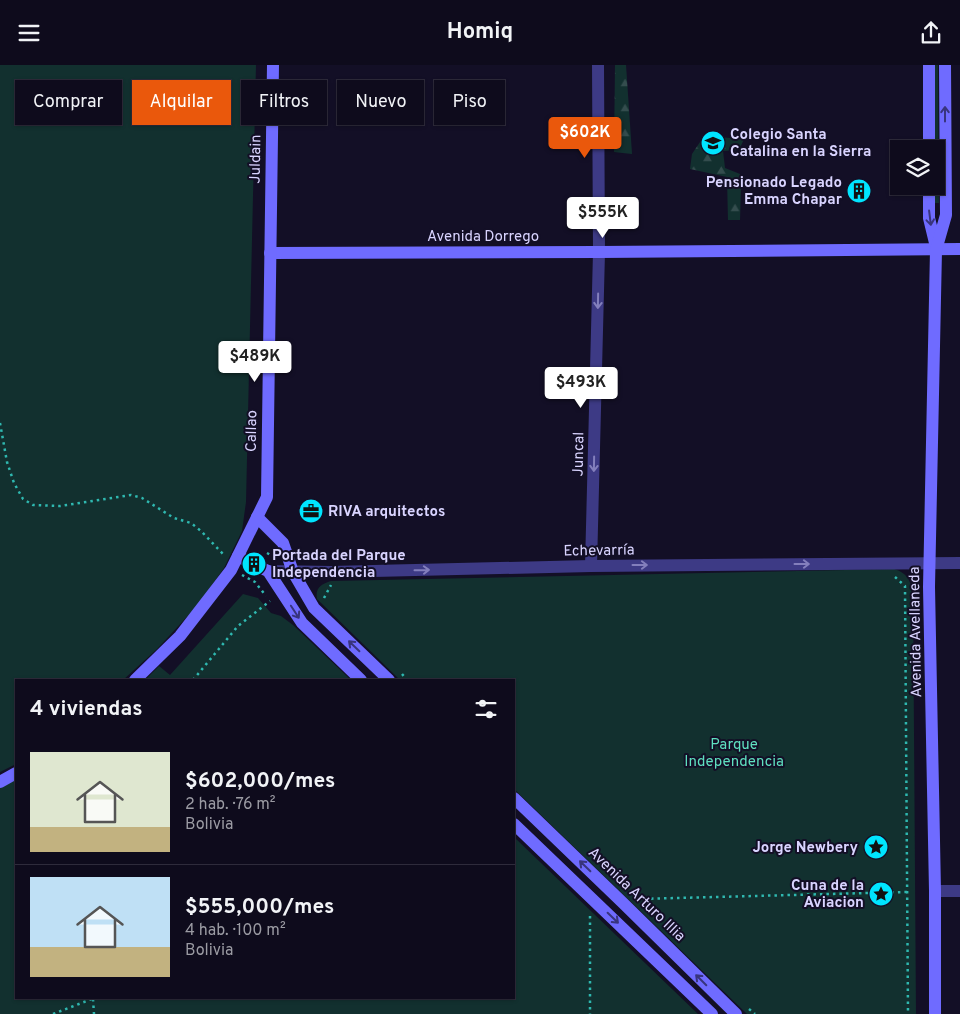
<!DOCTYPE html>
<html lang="es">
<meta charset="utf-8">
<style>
:root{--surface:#0e0b1c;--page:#1c1929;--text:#f1f3f6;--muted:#9b9ba3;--line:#2e2b3b;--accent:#ea580c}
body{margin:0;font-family:Overpass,sans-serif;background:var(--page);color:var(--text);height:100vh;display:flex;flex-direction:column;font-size:19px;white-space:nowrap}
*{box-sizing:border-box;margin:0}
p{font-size:16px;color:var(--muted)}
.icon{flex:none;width:28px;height:28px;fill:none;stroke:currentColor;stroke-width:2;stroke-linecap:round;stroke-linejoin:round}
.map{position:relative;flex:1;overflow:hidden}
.drawer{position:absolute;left:15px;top:614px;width:500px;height:320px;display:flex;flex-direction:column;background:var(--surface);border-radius:0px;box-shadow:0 1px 4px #0004,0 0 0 1px var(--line)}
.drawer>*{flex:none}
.guide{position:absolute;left:15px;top:15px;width:500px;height:45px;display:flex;gap:10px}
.controls{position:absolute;left:890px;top:75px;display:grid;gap:10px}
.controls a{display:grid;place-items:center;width:55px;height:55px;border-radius:0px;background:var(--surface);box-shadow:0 1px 4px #0004,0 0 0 1px var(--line);font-size:25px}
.price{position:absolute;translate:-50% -42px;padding:0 11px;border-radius:5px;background:#fff;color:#222;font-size:16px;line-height:32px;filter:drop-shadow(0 1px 2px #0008)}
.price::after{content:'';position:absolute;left:50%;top:30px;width:15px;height:11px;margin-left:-8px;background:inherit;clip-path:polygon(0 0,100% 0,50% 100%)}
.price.selected{background:var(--accent);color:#fff}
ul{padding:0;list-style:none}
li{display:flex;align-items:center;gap:15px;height:125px;padding:0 15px}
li+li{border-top:1px solid var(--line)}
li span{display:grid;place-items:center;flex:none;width:140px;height:100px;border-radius:0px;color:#555}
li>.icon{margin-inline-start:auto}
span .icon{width:60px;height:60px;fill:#fffc;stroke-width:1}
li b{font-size:21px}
h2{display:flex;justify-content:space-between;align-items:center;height:60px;padding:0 15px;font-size:21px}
.chip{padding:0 18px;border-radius:0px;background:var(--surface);box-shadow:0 1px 4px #0004,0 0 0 1px var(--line);font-size:18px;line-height:45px}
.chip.selected{background:var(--accent);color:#fff}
header{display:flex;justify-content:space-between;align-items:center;height:65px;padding:0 15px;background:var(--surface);font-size:22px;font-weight:700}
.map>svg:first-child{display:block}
.green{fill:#12302f}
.forest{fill:url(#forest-firs)}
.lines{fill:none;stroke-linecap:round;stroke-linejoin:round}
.path{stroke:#2fb8b0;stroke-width:2.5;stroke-dasharray:2.5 4;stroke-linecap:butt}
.street{stroke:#3d3a85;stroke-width:12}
.secondary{stroke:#6f6bff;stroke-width:12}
.oneway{stroke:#38347d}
.oneway2{stroke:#837fbc}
.labels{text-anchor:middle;stroke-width:4;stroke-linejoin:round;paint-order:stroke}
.poi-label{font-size:15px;font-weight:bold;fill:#d9d4ff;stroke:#130f26;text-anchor:start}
.street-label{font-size:15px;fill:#d9d4ff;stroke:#130f26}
.park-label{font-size:15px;fill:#5fe0c0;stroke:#130f26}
</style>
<header><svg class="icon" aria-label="menu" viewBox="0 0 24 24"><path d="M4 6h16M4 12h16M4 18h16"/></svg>Homiq<svg class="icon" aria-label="share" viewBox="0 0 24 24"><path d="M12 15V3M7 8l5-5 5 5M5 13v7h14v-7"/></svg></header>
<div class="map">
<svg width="960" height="949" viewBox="0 0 960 949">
<defs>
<pattern id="forest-firs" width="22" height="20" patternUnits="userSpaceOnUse" patternTransform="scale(1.25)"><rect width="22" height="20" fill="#12302f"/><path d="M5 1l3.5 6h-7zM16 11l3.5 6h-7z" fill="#344d4e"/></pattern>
</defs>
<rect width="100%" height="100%" fill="#130f26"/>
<g class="green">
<polygon points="0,0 256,0 246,437 242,466 224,503 196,542 157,584 123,615 16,615 16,699 0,707"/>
<polygon points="933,0 938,0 939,138 934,138 934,121 936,121 936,84 934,84"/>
<path d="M894,504c13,4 15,10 19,21l3,424h-169l-233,-225v-109h-114l-83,-81c-2,-11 4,-15 14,-18z"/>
<polygon points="243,529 258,533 271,548 281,551 293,560 351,615 145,615 159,601 170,610"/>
<polygon points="16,714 16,932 514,932 514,772 698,949 0,949 0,723"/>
</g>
<g class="forest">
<polygon points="615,0 626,0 632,89 614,87"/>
<polygon points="704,71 744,74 739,85 723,86 725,103 740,109 741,122 740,155 728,155 727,112 690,104 692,89"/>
</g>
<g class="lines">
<g class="path">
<polyline points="0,358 7,397 14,418 23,434 33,440 60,441 131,430 142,433 174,453 191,458 201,466 224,490"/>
<polyline points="267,488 274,492"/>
<polyline points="242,510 255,517 266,531"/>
<polyline points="895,512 905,521 908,949"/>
<polyline points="324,533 331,520"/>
<polyline points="402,609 407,615"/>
<polyline points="193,615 238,561 270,536"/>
<polyline points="638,834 907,827"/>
<polyline points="590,851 590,949"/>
<polyline points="93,934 94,949"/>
<polyline points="749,944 755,949"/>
<polyline points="53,949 97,932"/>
</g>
<g class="street">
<polyline points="591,501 599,187 598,0"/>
<polyline points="268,506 331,507 591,501 960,498"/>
<polyline points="935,826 960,826"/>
</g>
<g class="secondary">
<polyline points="929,84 929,0"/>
<polyline points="929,121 929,153 936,182"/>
<polyline points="270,188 599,187 960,184"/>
<polyline points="257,452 283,478 293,507 314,543 389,615"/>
<polyline points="238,491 249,497"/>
<polyline points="259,502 268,506 302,558 361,615"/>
<polyline points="135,615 180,571 231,505 267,432 273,0"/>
<polyline points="0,717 16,708"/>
<polyline points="514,733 623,838 736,949"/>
<polyline points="514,759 712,949"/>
<polyline points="935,949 935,826 929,522 936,185 946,150 945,0"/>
</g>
</g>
<defs><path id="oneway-shaft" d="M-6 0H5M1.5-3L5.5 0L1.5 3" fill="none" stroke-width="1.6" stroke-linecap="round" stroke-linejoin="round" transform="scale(1.25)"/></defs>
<g class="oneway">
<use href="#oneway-shaft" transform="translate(945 49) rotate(-90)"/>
<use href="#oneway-shaft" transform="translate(930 153) rotate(83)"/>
<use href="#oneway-shaft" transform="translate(295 547) rotate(57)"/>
<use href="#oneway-shaft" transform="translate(354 581) rotate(-136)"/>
<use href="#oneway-shaft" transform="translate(585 801) rotate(-136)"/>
<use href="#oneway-shaft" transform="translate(613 853) rotate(44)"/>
<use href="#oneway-shaft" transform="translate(701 915) rotate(-135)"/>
</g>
<g class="oneway2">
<use href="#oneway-shaft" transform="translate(598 236) rotate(91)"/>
<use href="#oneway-shaft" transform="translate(594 399) rotate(91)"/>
<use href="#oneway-shaft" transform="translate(802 499)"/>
<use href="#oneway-shaft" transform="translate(640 500)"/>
<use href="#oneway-shaft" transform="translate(422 505) rotate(-1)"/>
</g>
<defs>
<symbol id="school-disc" viewBox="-11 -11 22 22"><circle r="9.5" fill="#00e5ff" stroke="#130f26"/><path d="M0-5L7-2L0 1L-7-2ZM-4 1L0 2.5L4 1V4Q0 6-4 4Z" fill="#111"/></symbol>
<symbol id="building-disc" viewBox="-11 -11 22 22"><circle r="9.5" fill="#00e5ff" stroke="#130f26"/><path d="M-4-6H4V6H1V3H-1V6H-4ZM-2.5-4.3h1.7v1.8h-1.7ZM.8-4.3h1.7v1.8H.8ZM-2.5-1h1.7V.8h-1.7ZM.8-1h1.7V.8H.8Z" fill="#111"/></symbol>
<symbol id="office-disc" viewBox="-11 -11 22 22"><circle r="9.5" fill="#00e5ff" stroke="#130f26"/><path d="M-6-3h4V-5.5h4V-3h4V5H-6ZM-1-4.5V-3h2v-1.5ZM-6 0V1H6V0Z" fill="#111"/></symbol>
<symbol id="sight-disc" viewBox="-11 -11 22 22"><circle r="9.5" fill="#00e5ff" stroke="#130f26"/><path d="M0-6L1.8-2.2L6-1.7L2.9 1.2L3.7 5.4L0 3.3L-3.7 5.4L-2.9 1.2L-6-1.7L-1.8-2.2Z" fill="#111"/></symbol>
</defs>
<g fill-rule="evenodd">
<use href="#school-disc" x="699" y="64" width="28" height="28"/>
<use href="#building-disc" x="845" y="112" width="28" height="28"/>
<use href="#office-disc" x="297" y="432" width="28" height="28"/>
<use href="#building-disc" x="240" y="485" width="28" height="28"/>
<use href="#sight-disc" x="862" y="768" width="28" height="28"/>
<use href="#sight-disc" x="867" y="815" width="28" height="28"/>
</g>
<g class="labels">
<g class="poi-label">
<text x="730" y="74">Colegio Santa<tspan x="730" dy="17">Catalina en la Sierra</tspan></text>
<text x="842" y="122" text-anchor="end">Pensionado Legado<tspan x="842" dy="17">Emma Chapar</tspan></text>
<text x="328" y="451">RIVA arquitectos</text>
<text x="272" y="495">Portada del Parque<tspan x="272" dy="17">Independencia</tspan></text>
<text x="858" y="787" text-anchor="end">Jorge Newbery</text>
<text x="864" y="825" text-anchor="end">Cuna de la<tspan x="864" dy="17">Aviacion</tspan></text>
</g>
<g class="street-label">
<text transform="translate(255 94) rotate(-89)" y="5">Juldain</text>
<text x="483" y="176">Avenida Dorrego</text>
<text transform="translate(251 366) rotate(-89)" y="5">Callao</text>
<text transform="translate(578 389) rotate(-89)" y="5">Juncal</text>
<text transform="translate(599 485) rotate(-1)" y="5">Echevarría</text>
<text transform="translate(915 567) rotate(-91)" y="5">Avenida Avellaneda</text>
<text transform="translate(637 829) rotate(44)" y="5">Avenida Arturo Illia</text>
</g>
<g class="park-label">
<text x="734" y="684">Parque<tspan x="734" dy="17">Independencia</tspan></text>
</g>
</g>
</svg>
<div class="controls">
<a><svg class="icon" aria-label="layers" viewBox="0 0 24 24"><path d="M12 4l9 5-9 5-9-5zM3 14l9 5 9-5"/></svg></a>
</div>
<b class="price selected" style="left:585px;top:94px">$602K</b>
<b class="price" style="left:603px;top:174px">$555K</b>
<b class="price" style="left:255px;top:318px">$489K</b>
<b class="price" style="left:581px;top:344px">$493K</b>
<div class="guide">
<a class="chip">Comprar</a>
<a class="chip selected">Alquilar</a>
<a class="chip">Filtros</a>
<a class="chip">Nuevo</a>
<a class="chip">Piso</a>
</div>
<section class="drawer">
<h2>4 viviendas<svg class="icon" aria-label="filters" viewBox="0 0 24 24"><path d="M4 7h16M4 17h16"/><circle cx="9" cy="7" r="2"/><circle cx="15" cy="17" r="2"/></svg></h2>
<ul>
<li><span style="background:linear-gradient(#dfe7d0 75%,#c2b280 0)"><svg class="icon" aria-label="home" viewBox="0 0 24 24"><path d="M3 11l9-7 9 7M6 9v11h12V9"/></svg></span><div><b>$602,000/mes</b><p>2 hab. · 76 m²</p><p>Bolivia</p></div></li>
<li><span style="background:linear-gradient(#bfe0f5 70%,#c2b280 0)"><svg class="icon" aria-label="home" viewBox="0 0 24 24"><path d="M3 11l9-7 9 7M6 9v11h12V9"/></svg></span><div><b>$555,000/mes</b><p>4 hab. · 100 m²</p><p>Bolivia</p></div></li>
</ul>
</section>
</div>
